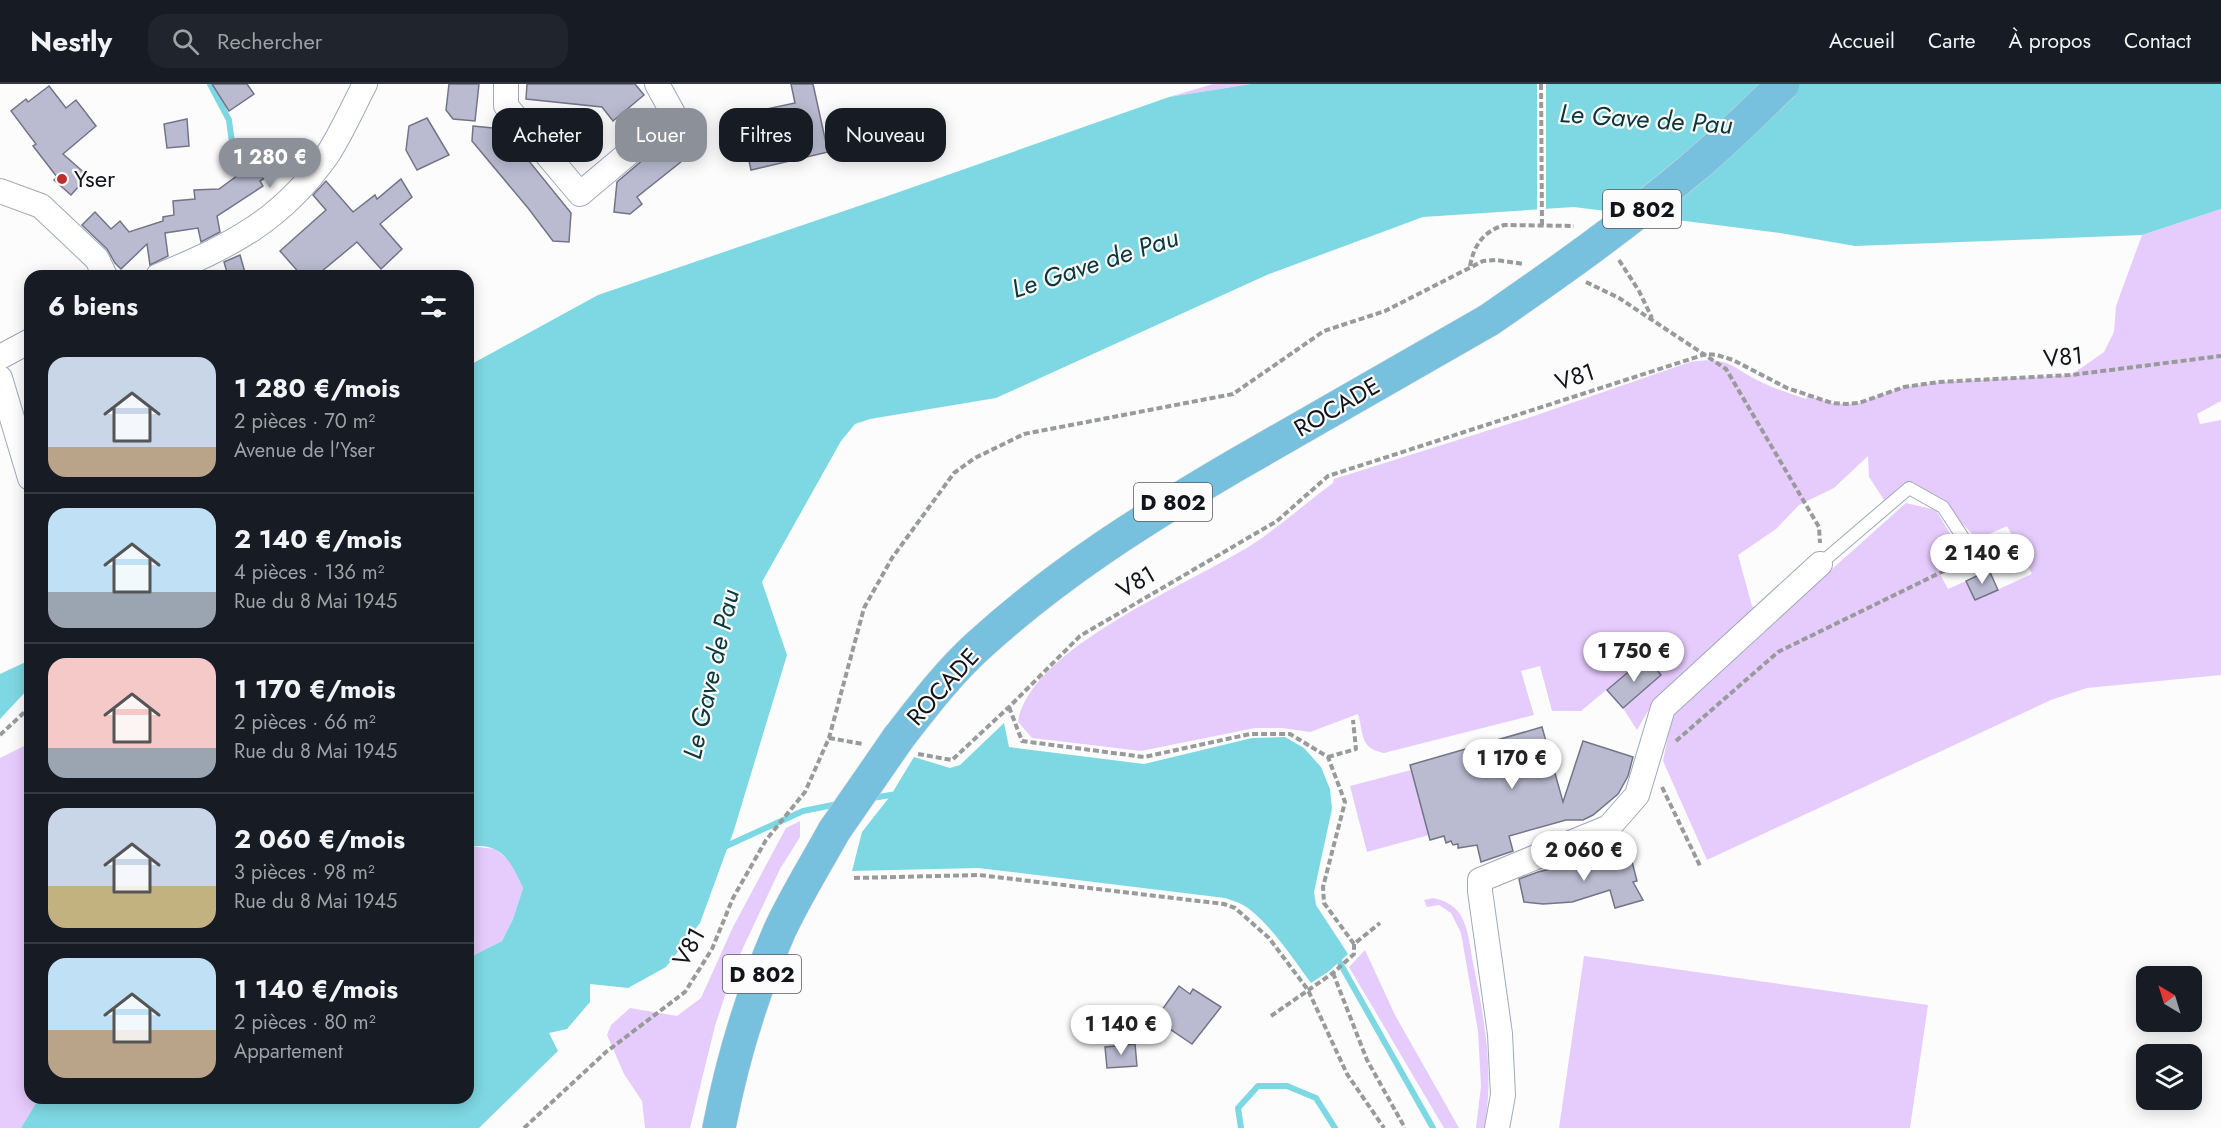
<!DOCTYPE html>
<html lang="fr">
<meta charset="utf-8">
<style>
:root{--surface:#171b24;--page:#20242c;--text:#f1f3f6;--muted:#9ea1a6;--line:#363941;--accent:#8c9099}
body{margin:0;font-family:Jost,sans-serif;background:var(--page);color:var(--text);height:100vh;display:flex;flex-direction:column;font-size:22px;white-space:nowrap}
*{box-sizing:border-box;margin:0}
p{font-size:20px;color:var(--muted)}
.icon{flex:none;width:33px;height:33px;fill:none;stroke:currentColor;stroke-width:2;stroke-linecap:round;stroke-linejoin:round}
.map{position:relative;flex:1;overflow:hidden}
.sheet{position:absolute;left:24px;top:186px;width:450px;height:834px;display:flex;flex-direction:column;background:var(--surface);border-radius:18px;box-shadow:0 3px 15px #0003}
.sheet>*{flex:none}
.hud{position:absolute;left:492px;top:24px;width:570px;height:54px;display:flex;gap:12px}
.needle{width:39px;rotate:322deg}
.fabs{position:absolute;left:2136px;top:882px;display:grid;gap:12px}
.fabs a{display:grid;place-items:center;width:66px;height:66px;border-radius:12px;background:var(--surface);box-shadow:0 3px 15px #0003;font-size:30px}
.price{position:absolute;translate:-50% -51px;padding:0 14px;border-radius:21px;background:#fff;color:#222;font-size:20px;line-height:39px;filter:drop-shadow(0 2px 3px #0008)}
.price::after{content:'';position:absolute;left:50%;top:36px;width:18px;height:14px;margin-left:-9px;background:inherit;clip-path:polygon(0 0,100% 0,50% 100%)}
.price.on{background:var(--accent);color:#fff}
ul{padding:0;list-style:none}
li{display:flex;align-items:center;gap:18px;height:150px;padding:0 24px}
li+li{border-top:2px solid var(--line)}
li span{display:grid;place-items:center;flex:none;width:168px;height:120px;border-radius:18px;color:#555}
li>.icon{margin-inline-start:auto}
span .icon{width:72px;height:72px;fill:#fffc;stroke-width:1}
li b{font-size:26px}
h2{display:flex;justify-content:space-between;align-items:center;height:72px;padding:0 24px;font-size:26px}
.tag{padding:0 21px;border-radius:18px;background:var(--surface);box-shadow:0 3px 15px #0003;font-size:21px;line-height:54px}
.tag.on{background:var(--accent);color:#fff}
header{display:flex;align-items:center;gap:36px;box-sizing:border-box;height:84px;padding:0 30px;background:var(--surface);border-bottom:2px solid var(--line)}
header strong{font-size:28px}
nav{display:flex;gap:33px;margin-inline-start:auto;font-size:21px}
.search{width:420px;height:54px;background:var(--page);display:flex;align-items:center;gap:15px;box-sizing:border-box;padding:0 21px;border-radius:18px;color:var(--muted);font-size:22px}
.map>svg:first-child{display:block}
.green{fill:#e6ccfd}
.water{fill:#7ed8e3}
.pier{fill:#fbfcfb}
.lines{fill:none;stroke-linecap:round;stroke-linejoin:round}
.stream{stroke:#7ed8e3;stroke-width:6}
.building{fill:#babbd0;stroke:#737487;stroke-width:1.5}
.service-casing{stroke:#9eaabb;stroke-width:14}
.minor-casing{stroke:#9eaabb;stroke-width:26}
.primary-casing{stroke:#d4d5d6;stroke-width:34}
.path{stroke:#989a9c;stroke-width:4;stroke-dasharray:6 3;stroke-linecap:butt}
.service{stroke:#fff;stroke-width:12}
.minor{stroke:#fff;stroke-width:24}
.primary{stroke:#77c1df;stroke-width:33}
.primary-bridge-casing{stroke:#d4d5d6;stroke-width:34;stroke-linecap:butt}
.primary-bridge{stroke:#77c1df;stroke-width:33}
.poi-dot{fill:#bd2e2d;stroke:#fbfcfb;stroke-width:2}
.labels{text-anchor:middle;stroke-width:4.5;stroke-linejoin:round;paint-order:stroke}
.shield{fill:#fbfcfb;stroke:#575a5e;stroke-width:1.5}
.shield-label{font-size:22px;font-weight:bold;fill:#11151b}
.poi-label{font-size:24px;fill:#11151b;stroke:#fbfcfb;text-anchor:start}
.street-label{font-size:24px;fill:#11151b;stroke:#fbfcfb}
.water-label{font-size:26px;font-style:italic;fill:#0c383d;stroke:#fbfcfb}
</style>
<header>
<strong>Nestly</strong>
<div class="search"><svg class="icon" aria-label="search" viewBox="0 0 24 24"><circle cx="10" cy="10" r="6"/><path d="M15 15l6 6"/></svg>Rechercher</div>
<nav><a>Accueil</a><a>Carte</a><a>À propos</a><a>Contact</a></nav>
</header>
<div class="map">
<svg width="2221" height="1044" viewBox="0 0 2221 1044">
<rect width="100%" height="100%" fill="#fbfcfb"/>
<g class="green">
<polygon points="1213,0 1251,0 1169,13"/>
<path d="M2221,125v192l-24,13 3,10 21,-4v255l-134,13 -36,12 -344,160 -44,-99 10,-50 233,-208 30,7 19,32 -4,13 -16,10 13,24 18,-8 9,19 57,-26 -25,-48 -29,13 -35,-33 -34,-18 -21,18 -19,-29 -1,-21 -34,32 -35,17 -23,24 -38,26 14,51 2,2 -99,91 -18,31 -14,-22 38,-33 -15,-18 -65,54h-29l-12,-45 -19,5 13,44 -150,38c-25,-5 -20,-19 -26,-39l-48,18 -28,-4h-27l-114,23 -109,-13 -14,-16c12,-75 175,-139 235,-178 27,-18 53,-41 80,-61l1,-4 197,-62 159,-55c39,-6 39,4 71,20 15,7 30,12 45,17l1,-4 25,8 14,1 13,-1 45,-16 35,-5 132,-7 33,-23 10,-20 2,-26 26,-71z"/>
<polygon points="30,659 30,1014 39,1014 21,1044 0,1044 0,674"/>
<polygon points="1411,686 1429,751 1367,768 1350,702"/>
<polygon points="800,737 800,753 780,785 735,881 715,942 690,1044 645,1044 642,1017 624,990 607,951 611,941 630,924 677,932 701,914 733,843 786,744"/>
<polygon points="469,762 495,765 511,778 523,804 513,835 502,857 468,874"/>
<path d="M1433,814c11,2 21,7 27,16 9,15 10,33 13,49 11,53 22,111 11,165h-8l5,-42 -3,-55 -17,-98 -10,-20 -12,-8 -12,2 -3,-7z"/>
<polygon points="1365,866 1395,931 1459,1044 1444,1044 1349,883"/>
<polygon points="1584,872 1928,921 1910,1044 1559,1044"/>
</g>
<g class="water">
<path d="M1251,0h970v125l-79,26 -287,11 -75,-13 -206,-26 -151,10 -154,57 -273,124 -126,21 -15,5 -14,17 -79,141 25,73 -53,175 -34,93 -34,44 -38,21 -38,-4v18l-23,27 -18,4 9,18 -79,77h-458l18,-30h429v-140l34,-17 11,-22 10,-31c-12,-26 -21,-47 -55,-41v-481l130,-71 284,-97 287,-101z"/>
<polygon points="30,576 30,603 0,635 0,590"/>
<path d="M1004,639l5,24 135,17 108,-26 33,-1 19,11 17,19 9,22 2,20 -18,83 2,13 32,49 -20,18 -17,11c-18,-24 -43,-63 -68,-78 -5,-3 -12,-5 -18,-7l-247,-30 -126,3 10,-39 29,-37 23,-38 36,11 10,-3z"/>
</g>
<rect class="pier" x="1537" y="0" width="9" height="128"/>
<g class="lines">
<g class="stream">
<polyline points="210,0 229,36 234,74"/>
<polyline points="872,714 897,710"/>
<polyline points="722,764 803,727 838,720"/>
<polyline points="1336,872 1433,1044"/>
<polyline points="1241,1044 1238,1024 1258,1002 1287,1002 1316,1014 1335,1044"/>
</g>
</g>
<g class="building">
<polygon points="212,0 247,0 254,10 229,27"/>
<polygon points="449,0 479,0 475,37 453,35 446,26"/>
<polygon points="527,0 635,0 644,11 613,37 602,23 526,15"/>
<polygon points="791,0 813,0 828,68 751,86 739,31 795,19"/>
<polygon points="49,2 66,24 76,16 96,42 63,70 88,92 71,111 54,96 57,93 33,62 36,60 11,27 26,15 28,18"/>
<polygon points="427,34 449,71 417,86 406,66 409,42"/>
<polygon points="187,35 189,62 167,64 164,40"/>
<polygon points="687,36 706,58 637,113 642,120 630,130 614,128 617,98 683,42"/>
<polygon points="473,42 503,45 571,129 569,158 553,157 528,124 472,57"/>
<polygon points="260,75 271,90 260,97 263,102 217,132 220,148 201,158 198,144 165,149 168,172 150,181 147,160 121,185 115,179 107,165 82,141 95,128 111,145 120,137 129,148 163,137 163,133 174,131 173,117 195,115 194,106 219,105"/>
<polygon points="401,95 412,113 380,140 402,165 381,185 357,158 316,192 302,192 280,167 326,126 313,111 326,97 353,128 375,111 377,115"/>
<polygon points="240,171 246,192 228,192 224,178"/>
<polygon points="1989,486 1998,506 1975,516 1966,497"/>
<polygon points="1646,573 1661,591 1623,624 1607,606"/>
<polygon points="1542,643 1563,718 1583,657 1633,673 1628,692 1618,710 1593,731 1583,736 1566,736 1509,752 1513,767 1481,778 1477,761 1458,764 1458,760 1453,761 1451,757 1446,759 1444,752 1430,756 1410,681"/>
<polygon points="1629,766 1637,797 1633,798 1643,816 1615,824 1610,806 1572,818 1543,820 1524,818 1519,795 1538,788"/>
<polygon points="1179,902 1190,910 1193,905 1221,923 1192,960 1161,939 1165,934 1159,930"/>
<polygon points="1135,960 1137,982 1107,984 1105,963"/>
</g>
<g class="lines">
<defs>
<polyline id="service" points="1820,480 1909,404 1943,423 1975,472"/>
<g id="minor">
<polyline points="506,0 506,22 580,110 674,31 657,0"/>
<polyline points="0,107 41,122 97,175 105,192"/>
<path d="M158,192c72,-30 124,-55 170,-122 14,-22 25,-47 37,-70"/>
<polyline points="0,273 30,257"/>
<polyline points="0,294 30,394"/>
<polyline points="1497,1044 1503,1011 1500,950 1480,807 1480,796 1609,743 1637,711 1663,624 1820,480"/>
</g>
<g id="primary">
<path d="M899,653c25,-32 50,-65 80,-92 80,-73 165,-126 257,-180 84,-49 169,-96 253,-145"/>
<path d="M719,1044c13,-68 33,-134 60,-196 16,-35 37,-68 55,-101"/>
</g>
</defs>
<use href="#service" class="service-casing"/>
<use href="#minor" class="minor-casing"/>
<use href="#primary" class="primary-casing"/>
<g class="path">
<polyline points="1541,0 1542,142"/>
<polyline points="1619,176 1639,207 1652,234"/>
<path d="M1470,182c4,-21 13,-34 34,-41l70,1"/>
<polyline points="1586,198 1619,214 1726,285 1819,443 1820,459"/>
<polyline points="1009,623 1022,657 1144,673 1250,650 1290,650 1328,673 1345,718 1323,803 1324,819 1354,860 1380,839"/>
<polyline points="0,651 30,623"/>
<polyline points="829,654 863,660"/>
<polyline points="1676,657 1778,568 1962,478"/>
<polyline points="918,670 952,676 1009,623 1080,552 1277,437 1328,392 1706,270 1717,271 1733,276 1787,304 1832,319 1846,320 1859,319 1904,303 1939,298 2071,291 2221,272"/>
<polyline points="1328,673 1356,665 1353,636"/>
<polyline points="1662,703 1701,784"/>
<polyline points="854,794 979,791 1224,820 1235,824 1269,854 1308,906 1347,990 1384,1044"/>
<polyline points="1333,889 1367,976 1405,1044"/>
<polyline points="1271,932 1333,889 1354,870 1354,860"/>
<polyline points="524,1044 606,968 685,908 712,865 733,814 766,756 805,708 829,654 864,524 892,474 954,389 975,374 1024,350 1233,310 1324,247 1385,227 1483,177 1496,176 1524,180"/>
</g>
<use href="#service" class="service"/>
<use href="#minor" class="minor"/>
<use href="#primary" class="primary"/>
<defs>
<g id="primary-bridge">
<path d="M1489,236c68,-47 136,-95 200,-149 33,-27 63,-57 94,-87"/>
<polyline points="834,747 899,653"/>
</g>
</defs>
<use href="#primary-bridge" class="primary-bridge-casing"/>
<use href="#primary-bridge" class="primary-bridge"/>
</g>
<circle class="poi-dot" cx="62" cy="95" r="6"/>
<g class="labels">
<g class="shield">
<rect x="1603" y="106" width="78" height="38" rx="4.5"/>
<rect x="1134" y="399" width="78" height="38" rx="4.5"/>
<rect x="723" y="871" width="78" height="38" rx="4.5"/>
</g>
<g class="shield-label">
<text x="1642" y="133">D 802</text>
<text x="1173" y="426">D 802</text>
<text x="762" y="898">D 802</text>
</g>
<g class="poi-label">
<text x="74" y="103">Yser</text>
</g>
<g class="street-label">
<text transform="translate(2063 273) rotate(-5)" y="8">V81</text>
<text transform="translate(1575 293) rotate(-18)" y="8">V81</text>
<text transform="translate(1337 323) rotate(-30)" y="8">ROCADE</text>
<text transform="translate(1136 498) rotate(-30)" y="8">V81</text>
<text transform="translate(943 603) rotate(-48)" y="8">ROCADE</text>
<text transform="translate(689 863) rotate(-61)" y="8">V81</text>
</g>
<g class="water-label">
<text transform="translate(1646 35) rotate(4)" y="9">Le Gave de Pau</text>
<text transform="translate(1095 179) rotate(-18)" y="9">Le Gave de Pau</text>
<text transform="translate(711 590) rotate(-77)" y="9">Le Gave de Pau</text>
</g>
</g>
</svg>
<div class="fabs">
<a><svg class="needle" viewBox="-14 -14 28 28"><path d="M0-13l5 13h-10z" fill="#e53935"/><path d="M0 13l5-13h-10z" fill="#9ea1a6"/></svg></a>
<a><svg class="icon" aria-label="layers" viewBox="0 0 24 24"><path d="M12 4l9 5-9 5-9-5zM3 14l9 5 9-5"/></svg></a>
</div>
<b class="price on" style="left:270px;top:105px">1 280 €</b>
<b class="price" style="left:1982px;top:501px">2 140 €</b>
<b class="price" style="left:1634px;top:599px">1 750 €</b>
<b class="price" style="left:1512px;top:706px">1 170 €</b>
<b class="price" style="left:1584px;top:798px">2 060 €</b>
<b class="price" style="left:1121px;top:972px">1 140 €</b>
<div class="hud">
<a class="tag">Acheter</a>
<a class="tag on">Louer</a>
<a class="tag">Filtres</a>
<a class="tag">Nouveau</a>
</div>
<section class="sheet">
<h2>6 biens<svg class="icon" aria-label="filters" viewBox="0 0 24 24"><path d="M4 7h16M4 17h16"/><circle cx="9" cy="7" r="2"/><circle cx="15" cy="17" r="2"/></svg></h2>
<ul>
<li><span style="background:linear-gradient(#c9d6e8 75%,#b9a48a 0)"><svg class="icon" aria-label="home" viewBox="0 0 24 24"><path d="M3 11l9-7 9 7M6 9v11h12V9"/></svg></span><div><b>1 280 €/mois</b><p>2 pièces · 70 m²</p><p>Avenue de l'Yser</p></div></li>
<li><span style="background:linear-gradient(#bfe0f5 70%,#9aa5b1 0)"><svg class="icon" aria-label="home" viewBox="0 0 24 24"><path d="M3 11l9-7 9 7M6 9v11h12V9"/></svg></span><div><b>2 140 €/mois</b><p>4 pièces · 136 m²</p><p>Rue du 8 Mai 1945</p></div></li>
<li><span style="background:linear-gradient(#f6c9c9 75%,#9aa5b1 0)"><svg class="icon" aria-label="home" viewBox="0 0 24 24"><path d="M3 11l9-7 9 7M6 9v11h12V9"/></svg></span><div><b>1 170 €/mois</b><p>2 pièces · 66 m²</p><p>Rue du 8 Mai 1945</p></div></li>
<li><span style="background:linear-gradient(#c9d6e8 65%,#c2b280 0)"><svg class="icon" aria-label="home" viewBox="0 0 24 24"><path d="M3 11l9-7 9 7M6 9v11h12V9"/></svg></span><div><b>2 060 €/mois</b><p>3 pièces · 98 m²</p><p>Rue du 8 Mai 1945</p></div></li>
<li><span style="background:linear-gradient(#bfe0f5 60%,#b9a48a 0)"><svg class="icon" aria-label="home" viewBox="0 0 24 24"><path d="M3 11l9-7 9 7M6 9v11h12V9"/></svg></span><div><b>1 140 €/mois</b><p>2 pièces · 80 m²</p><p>Appartement</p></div></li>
</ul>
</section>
</div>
